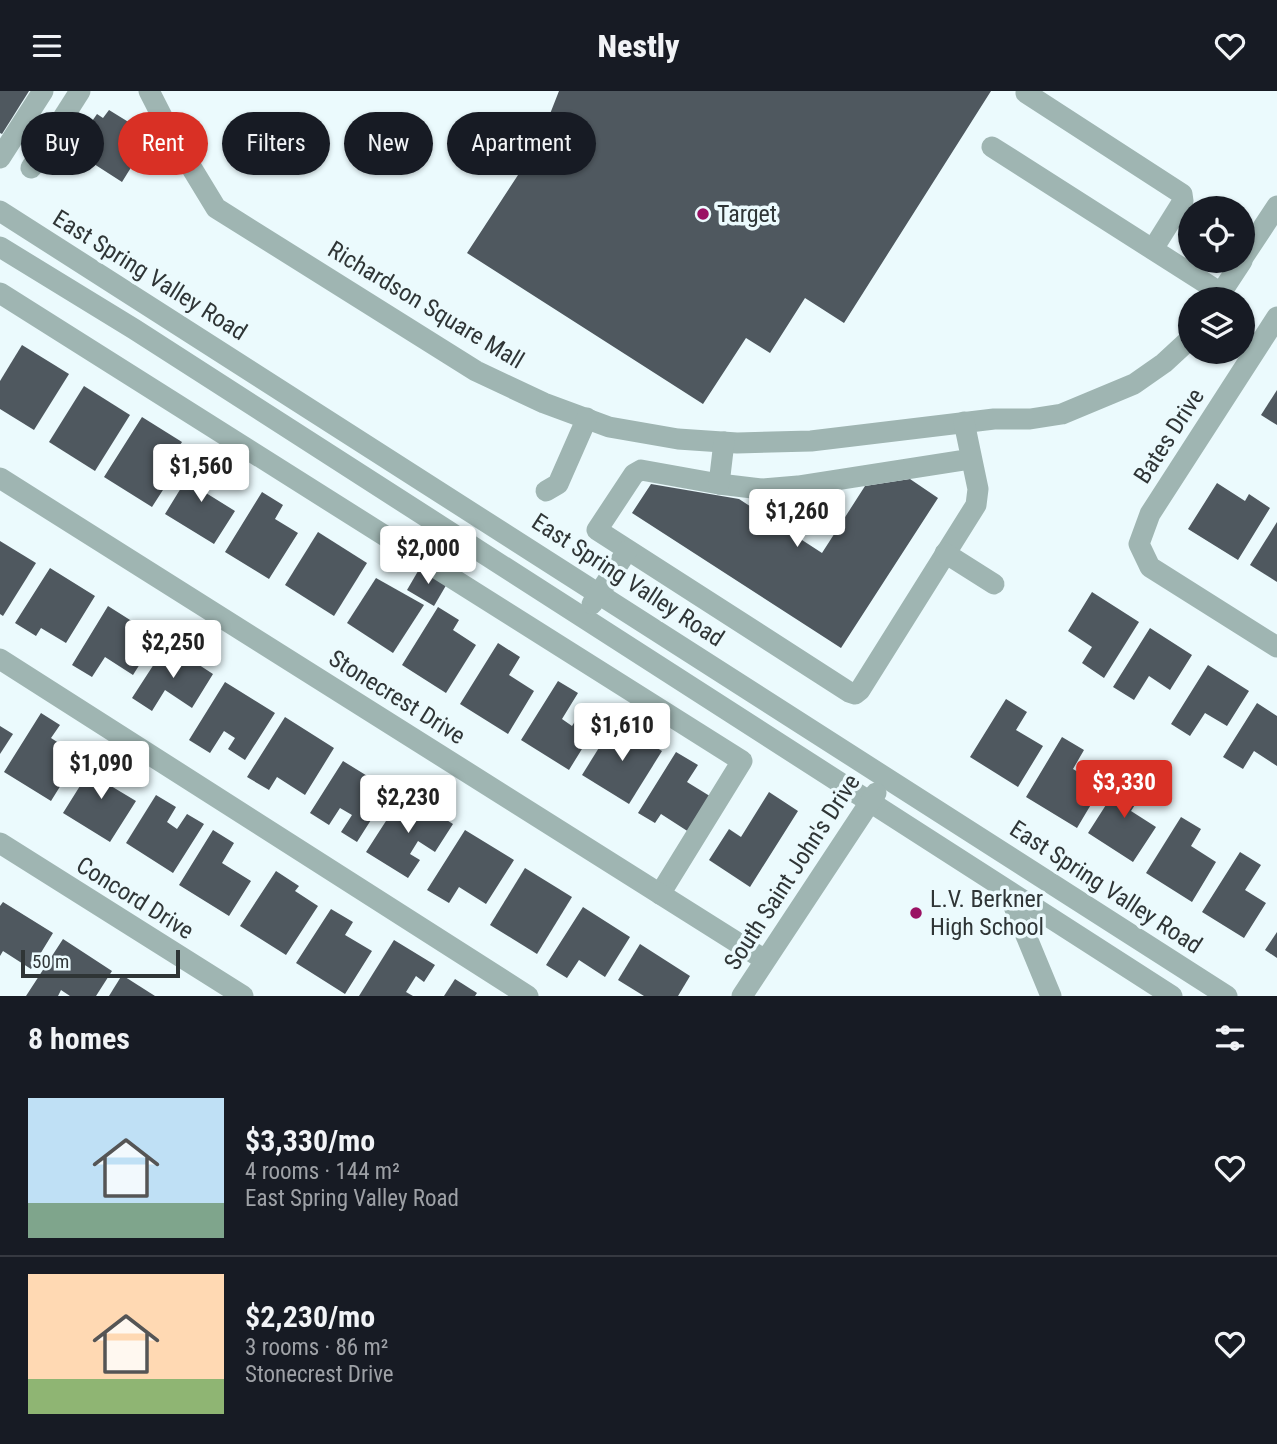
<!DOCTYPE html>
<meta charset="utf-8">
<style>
:root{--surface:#171b24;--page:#20242c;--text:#f1f3f6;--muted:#9ea1a6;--line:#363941;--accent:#d93025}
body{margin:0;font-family:"Roboto Condensed",sans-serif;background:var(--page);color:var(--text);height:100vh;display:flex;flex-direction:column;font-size:26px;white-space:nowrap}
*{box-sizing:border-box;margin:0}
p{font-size:23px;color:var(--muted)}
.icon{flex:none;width:38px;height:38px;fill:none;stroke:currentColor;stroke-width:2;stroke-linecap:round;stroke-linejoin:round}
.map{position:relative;height:905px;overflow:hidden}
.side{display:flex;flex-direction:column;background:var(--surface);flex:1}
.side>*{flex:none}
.guide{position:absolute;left:21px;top:21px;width:700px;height:63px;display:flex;gap:14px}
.tools{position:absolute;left:1178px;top:105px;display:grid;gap:14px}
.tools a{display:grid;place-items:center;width:77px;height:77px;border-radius:50%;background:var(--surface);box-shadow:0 2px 5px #0004;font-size:35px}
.scale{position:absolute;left:21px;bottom:18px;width:159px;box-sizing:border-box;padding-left:7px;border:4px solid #2f3536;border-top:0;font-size:19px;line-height:24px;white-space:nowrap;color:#2f3536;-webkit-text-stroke:5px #ebfafd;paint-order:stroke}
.price{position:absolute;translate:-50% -60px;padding:0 16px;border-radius:7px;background:#fff;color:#222;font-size:23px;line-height:46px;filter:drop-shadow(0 2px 4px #0008)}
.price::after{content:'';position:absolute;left:50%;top:42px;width:21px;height:16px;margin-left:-10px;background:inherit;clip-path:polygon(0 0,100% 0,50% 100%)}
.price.current{background:var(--accent);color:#fff}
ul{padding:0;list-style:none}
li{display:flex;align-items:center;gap:21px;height:175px;padding:0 28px}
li+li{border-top:2px solid var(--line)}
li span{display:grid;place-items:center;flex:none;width:196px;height:140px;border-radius:0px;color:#555}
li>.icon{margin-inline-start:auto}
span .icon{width:84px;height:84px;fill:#fffc;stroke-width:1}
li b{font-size:30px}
h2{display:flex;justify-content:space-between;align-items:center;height:84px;padding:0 28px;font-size:30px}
.chip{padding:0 24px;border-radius:32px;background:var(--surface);box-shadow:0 2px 5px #0004;font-size:24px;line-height:63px}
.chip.current{background:var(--accent);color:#fff}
header{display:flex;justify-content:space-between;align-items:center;height:91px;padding:0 28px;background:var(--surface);font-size:32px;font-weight:800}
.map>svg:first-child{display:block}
.building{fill:#4f585f}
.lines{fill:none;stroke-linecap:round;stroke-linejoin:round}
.minor{stroke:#9fb5b2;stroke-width:21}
.poi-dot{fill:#9a1163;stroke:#ebfafd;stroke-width:2.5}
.labels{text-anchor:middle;stroke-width:7;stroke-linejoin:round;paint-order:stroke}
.poi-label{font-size:24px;fill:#2f3536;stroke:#ebfafd;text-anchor:start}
.street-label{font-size:24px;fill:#2f3536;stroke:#ebfafd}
</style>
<header><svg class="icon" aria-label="menu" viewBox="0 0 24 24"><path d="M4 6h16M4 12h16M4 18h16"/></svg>Nestly<svg class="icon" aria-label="heart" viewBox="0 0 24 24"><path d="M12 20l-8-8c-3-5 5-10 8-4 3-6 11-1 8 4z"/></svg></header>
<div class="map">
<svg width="1277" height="905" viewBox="0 0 1277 905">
<rect width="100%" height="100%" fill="#ebfafd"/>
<g class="building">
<polygon points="0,0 29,0 2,43 0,42"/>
<polygon points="559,0 991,0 844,232 805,207 770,262 746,247 703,313 467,162 518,84 506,77 540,23 548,28"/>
<polygon points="109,19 135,35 131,41 142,48 135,60 140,62 122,91 52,46 65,26 86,39 97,23 103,27"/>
<polygon points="22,254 69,283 34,339 0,318 0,290"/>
<polygon points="84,295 130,324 95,380 49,351"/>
<polygon points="1277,299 1277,334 1261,324"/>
<polygon points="142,326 182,351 172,367 164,363 155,378 170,388 152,416 104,386"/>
<polygon points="200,366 221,379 206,402 235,420 214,453 165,423"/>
<polygon points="910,388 938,407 841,557 632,422 651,393 739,408 822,462 865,395"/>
<polygon points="1217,392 1245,410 1249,403 1270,417 1238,469 1188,438"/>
<polygon points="262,401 283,414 275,428 298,442 269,488 225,461"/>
<polygon points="1277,431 1277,491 1250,474"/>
<polygon points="318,441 367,472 334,525 285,494"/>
<polygon points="0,450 36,472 3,525 0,523"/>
<polygon points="421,475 448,491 434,515 407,499"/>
<polygon points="50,477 95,505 66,552 41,537 36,545 15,532"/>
<polygon points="376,487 424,514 393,562 347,532"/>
<polygon points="1092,501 1139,531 1104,587 1082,572 1092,556 1068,540"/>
<polygon points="108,515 157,546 133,584 105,566 92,586 72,574"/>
<polygon points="438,516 459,529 453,539 476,554 446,602 402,574"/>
<polygon points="1150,537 1192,564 1170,599 1149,585 1134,609 1113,596"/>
<polygon points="498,552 520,566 509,584 534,600 508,643 460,613"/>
<polygon points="167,553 213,583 192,617 165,599 152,620 132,607"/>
<polygon points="1208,574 1249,600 1227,635 1205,622 1190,645 1171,633"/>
<polygon points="558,590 578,602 562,628 572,635 581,621 598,632 569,679 521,649"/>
<polygon points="225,591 275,622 245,669 228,658 235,647 224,640 210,662 189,649"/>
<polygon points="1006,608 1027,621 1016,639 1043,655 1018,696 970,666"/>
<polygon points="1257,612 1277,625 1277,675 1254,660 1243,678 1223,666"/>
<polygon points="41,622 60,634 51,647 79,665 51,710 4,681"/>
<polygon points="285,626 334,657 305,704 277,686 269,699 247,686"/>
<polygon points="615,631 662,660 629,713 582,684"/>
<polygon points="0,635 13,643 0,663"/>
<polygon points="1062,646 1084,659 1073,678 1102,695 1077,737 1026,706"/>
<polygon points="676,661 698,674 687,691 713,707 692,743 661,723 655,732 638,722"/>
<polygon points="100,663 123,677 111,695 136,710 110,751 63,722"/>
<polygon points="343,670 390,699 357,751 341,741 352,724 340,717 329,734 310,722"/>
<polygon points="1127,681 1148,694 1131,720 1156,736 1133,771 1088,742"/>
<polygon points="769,701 798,720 750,796 709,769 729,738 741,746"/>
<polygon points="404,702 453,733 435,761 418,750 410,763 420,769 408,787 366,761"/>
<polygon points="156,704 176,716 167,731 177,738 187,723 204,733 173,782 126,752"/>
<polygon points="1181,726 1201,738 1191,755 1216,771 1192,811 1146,782"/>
<polygon points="213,739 234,752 222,772 251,790 229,825 179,794"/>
<polygon points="465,739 514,769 486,813 459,796 449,812 427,799"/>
<polygon points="1240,761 1261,774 1245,799 1266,812 1244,847 1202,821"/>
<polygon points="525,777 572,806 537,863 490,834"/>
<polygon points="276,780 299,795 295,800 318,815 286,864 240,835"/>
<polygon points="3,811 53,842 31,878 3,860 0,865 0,815"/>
<polygon points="583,816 630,846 605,886 579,869 567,887 546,874"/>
<polygon points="331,818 353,831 345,844 372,860 345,903 296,872"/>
<polygon points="1277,841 1277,867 1265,859"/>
<polygon points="63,848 112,880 96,905 70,905 61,899 58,905 26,905"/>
<polygon points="394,849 435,874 424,891 416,885 406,901 413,905 359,905"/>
<polygon points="640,853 690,885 678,905 644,905 618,889"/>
<polygon points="122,884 155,905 109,905"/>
<polygon points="455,888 477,902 475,905 444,905"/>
</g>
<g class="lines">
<g class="minor">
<polyline points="149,0 171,43 216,117 476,280 544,312 609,336 678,348 737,352 811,350 994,328 1030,328 1062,323 1134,293 1164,272 1190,248"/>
<polyline points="1026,2 1182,103 1183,110 1153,158"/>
<polyline points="992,56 1221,202"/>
<polyline points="0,67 43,0"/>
<polyline points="31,77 80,0"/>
<polyline points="0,120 1227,905"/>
<polyline points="0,156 134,238 1172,905"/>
<polyline points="1242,168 1277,115"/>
<polyline points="0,202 742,670 660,803"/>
<polyline points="1217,208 1242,170"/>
<polyline points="1277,226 1150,423 1139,453 1150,476 1277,556"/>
<polyline points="964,331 978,398 976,414 860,599 855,603 849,601 597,439 634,383 641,379 719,393 761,398 798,395 971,368"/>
<polyline points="0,387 765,869"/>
<polyline points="719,393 724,351"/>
<polyline points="546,400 558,393 587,327"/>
<polyline points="945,462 994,493"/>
<polyline points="592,513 627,460"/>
<polyline points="0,568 528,905"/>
<polyline points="0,752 243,905"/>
<polyline points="1008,801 1051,905"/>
<polyline points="742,905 876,702"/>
</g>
</g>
<g class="poi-dot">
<circle cx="703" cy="123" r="7"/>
<circle cx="916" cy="822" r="7"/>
</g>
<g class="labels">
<g class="poi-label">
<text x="717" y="131">Target</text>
<text x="930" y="816">L.V. Berkner<tspan x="930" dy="28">High School</tspan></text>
</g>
<g class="street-label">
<text transform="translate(150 184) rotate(32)" y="8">East Spring Valley Road</text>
<text transform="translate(426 214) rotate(31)" y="8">Richardson Square Mall</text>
<text transform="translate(1169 345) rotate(-57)" y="8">Bates Drive</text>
<text transform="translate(628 489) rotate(33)" y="8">East Spring Valley Road</text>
<text transform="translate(397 606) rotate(32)" y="8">Stonecrest Drive</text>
<text transform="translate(792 781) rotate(-57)" y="8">South Saint John's Drive</text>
<text transform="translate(1106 796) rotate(33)" y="8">East Spring Valley Road</text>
<text transform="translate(135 807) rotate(32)" y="8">Concord Drive</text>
</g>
</g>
</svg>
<div class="tools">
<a><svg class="icon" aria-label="locate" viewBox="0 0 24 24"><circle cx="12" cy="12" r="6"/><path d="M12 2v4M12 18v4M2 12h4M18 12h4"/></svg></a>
<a><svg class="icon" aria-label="layers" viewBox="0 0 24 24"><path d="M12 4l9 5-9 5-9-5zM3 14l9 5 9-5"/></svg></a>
</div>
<div class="scale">50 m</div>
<b class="price" style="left:201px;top:413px">$1,560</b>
<b class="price" style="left:797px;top:458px">$1,260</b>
<b class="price" style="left:428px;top:495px">$2,000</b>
<b class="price" style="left:173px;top:589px">$2,250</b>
<b class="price" style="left:622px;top:672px">$1,610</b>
<b class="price" style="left:101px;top:710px">$1,090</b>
<b class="price current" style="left:1124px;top:729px">$3,330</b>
<b class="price" style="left:408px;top:744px">$2,230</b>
<div class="guide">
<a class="chip">Buy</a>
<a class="chip current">Rent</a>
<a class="chip">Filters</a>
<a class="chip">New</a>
<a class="chip">Apartment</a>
</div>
</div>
<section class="side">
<h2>8 homes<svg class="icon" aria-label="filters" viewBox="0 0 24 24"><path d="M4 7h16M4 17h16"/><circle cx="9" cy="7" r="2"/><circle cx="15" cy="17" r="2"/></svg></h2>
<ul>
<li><span style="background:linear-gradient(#bfe0f5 75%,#7fa58c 0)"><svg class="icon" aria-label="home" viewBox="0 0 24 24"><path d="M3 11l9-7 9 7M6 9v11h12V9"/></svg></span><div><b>$3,330/mo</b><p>4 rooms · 144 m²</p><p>East Spring Valley Road</p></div><svg class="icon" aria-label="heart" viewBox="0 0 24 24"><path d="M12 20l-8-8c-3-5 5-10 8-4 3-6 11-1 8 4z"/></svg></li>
<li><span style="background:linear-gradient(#ffd9b3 75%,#8fb573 0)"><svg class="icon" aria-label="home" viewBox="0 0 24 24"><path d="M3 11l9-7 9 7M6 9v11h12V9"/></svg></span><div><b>$2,230/mo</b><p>3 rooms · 86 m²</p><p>Stonecrest Drive</p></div><svg class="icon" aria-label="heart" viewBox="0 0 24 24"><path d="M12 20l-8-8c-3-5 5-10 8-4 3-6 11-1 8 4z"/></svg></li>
</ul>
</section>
